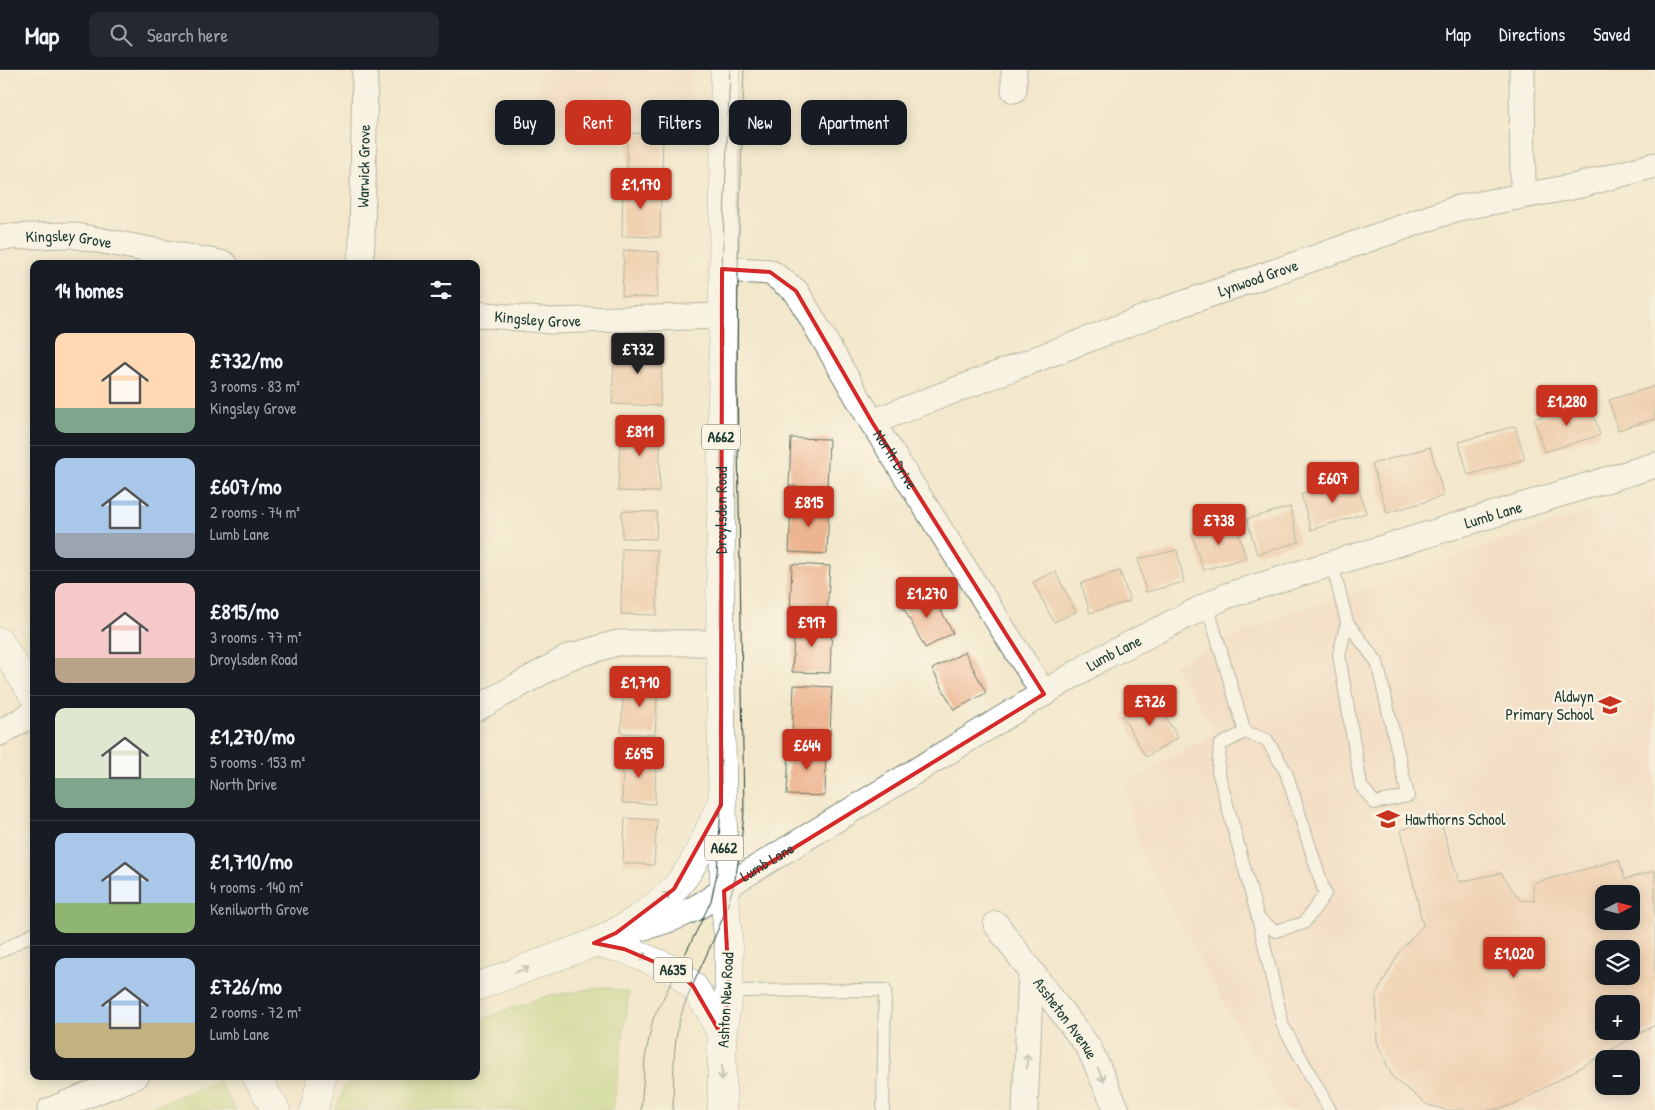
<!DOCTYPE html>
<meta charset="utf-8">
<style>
:root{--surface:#171b24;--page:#242831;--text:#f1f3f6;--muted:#9ea1a6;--line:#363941;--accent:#c8321e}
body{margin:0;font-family:"Patrick Hand",sans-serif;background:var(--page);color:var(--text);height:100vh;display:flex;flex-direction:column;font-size:19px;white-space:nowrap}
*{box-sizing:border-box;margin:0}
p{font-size:16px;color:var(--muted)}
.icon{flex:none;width:28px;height:28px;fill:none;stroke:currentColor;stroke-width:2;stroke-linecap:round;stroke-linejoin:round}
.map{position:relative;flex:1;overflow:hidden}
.sheet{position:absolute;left:30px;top:190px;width:450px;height:820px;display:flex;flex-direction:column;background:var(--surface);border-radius:10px;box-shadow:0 2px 12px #0003}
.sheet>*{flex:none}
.hud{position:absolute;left:495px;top:30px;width:475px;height:45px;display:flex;gap:10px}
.needle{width:32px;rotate:83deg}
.tools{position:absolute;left:1595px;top:815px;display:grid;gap:10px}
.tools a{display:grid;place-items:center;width:45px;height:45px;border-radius:10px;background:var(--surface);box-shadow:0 2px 12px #0003;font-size:25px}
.price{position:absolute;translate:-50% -42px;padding:0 11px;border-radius:5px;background:var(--accent);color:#fff;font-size:16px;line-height:32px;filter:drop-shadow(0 1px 2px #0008)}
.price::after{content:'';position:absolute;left:50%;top:30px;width:15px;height:11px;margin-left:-8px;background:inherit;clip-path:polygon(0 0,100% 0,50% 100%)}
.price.active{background:#222;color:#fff}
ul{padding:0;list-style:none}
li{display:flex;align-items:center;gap:15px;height:125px;padding:0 25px}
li+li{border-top:1px solid var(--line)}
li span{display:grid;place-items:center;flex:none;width:140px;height:100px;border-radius:10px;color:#555}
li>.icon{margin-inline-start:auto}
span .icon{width:60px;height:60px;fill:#fffc;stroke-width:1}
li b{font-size:21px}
h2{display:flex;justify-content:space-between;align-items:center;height:60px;padding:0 25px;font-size:21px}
.chip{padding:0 18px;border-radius:10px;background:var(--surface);box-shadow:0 2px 12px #0003;font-size:18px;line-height:45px}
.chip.active{background:var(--accent);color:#fff}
header{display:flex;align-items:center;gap:30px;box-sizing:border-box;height:70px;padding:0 25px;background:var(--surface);border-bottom:1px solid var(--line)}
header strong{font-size:24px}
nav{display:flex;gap:28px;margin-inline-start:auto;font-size:18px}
.search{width:350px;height:45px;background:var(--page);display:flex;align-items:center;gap:12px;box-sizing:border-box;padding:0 18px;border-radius:10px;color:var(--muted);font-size:19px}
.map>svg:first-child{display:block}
.built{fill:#f4d3c0;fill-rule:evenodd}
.green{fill:#b7d278;stroke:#6b8856}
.building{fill:#ecb48f;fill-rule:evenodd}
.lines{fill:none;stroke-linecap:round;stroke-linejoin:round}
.lane-casing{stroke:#697969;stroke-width:14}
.street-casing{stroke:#697969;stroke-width:27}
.primary-casing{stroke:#697969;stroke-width:29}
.highway-casing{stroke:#697969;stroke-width:29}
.lane{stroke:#fff;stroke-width:12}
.street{stroke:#fff;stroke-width:25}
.primary{stroke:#fff;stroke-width:28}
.highway{stroke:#fff;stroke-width:28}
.tram{stroke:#1f3d34;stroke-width:1}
.oneway{stroke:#8f9e9a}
.marked{fill:none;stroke:#d62828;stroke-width:4;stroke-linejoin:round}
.labels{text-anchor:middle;stroke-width:4.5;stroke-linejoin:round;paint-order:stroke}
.shield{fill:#fcf5e5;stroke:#617469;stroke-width:1}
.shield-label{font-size:15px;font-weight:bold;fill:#1f3d34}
.street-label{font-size:16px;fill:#1f3d34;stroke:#fcf5e5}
.poi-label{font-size:16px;fill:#1f3d34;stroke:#fcf5e5;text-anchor:end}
</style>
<header>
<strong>Map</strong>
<div class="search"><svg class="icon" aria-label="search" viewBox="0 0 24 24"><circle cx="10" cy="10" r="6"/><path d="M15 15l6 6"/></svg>Search here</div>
<nav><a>Map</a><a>Directions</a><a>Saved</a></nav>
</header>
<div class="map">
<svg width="1655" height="1040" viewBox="0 0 1655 1040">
<rect width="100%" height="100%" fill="#fcf5e5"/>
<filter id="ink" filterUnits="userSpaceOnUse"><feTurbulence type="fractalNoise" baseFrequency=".02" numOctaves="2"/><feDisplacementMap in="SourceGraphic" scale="10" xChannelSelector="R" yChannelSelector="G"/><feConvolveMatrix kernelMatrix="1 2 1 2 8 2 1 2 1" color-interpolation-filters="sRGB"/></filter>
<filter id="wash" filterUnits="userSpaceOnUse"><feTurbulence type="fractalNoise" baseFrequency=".0096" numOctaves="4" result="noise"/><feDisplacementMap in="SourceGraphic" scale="20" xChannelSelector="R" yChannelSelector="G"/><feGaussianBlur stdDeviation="1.12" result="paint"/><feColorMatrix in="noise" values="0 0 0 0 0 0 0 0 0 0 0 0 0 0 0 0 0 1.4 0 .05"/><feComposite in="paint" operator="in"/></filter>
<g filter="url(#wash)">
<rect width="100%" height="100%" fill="#f3e8cc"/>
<g class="built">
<polygon points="539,0 691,0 692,53 539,53"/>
<path d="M1641,423l14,24v593h-371l-142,-254 -18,-72 92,-52 -42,-67 91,-43zM1604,824h27v27h-27zM1604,879h27v27h-27zM1604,934h27v27h-27zM1604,989h27v27h-27z"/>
</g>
<g class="green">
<polygon points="606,917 629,923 613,1040 336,1040 344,1018 355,1006 476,1006 476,951 543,927"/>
<polygon points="218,1011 236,1040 143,1040"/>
</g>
<g id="blocks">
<g class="building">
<polygon points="627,63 663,64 662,106 627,105"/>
<polygon points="623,114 661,115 660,167 622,166"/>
<polygon points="624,180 659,182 657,228 622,226"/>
<polygon points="615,274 663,276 660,336 612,334"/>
<polygon points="1655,316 1655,349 1618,360 1609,330"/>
<polygon points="1590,332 1600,365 1544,382 1534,349"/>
<polygon points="621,351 661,352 659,422 618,421"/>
<polygon points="1515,356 1525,389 1468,405 1459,372"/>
<polygon points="791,368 829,369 827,418 789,416"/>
<polygon points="1430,377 1444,426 1387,443 1372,394"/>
<polygon points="1356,408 1366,443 1311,460 1301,424"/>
<polygon points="791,433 829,435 827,484 789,482"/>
<polygon points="1290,437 1299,472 1257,484 1247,449"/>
<polygon points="622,441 657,442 656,469 622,468"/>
<polygon points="1235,452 1246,488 1203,500 1192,464"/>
<polygon points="622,479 657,480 657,545 621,544"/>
<polygon points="1177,480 1184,512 1146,522 1138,489"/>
<polygon points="792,494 830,496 827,545 790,543"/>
<polygon points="1055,501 1076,542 1054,552 1033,512"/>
<polygon points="1120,501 1130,531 1090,543 1081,513"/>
<polygon points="930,520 953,563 925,578 902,535"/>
<polygon points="795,553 832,555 830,603 792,602"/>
<polygon points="965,582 986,623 954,640 932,599"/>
<polygon points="624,610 658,612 655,665 621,663"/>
<polygon points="794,615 832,617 830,665 792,664"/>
<polygon points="1154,627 1178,668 1146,687 1122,646"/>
<polygon points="789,676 826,678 825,726 787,725"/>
<polygon points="623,684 656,684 655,734 622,733"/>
<path d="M1439,746l20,66 42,-9 19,27 14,1 -1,-18 86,-23 6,19 30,-8v154l-139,79 -24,6h-46l-18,-5 -35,-27 -16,-36 -1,-47 24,-44 23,-26 -22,-95zM1604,824h27v27h-27zM1604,879h27v27h-27zM1604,934h27v27h-27z"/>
<polygon points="625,748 657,750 654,795 623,793"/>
</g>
</g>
</g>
<g filter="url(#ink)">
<use href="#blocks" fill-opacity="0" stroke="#697969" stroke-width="1"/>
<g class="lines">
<defs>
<g id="lane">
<polyline points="1332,493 1347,552 1339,585 1361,716 1375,733 1408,726 1377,592 1347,552"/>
<polyline points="1207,535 1245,662 1220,675 1218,701 1258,848 1283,956 1330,1040"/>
<polyline points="1245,662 1267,670 1286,702 1325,824 1304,853 1275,861 1258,848"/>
<polyline points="0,882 34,863"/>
<polyline points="729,921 885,920 883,1040"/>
</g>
<g id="street">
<polyline points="1014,0 1014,20"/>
<polyline points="1522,0 1523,125"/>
<path id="s1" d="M0,167l71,-2 154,29"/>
<path id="s2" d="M360,194l2,-22 3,-172"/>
<path id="s3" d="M722,199l48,3 26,19 76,131 172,272"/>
<path id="s4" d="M476,244l75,7 170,-5"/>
<path id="s5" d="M872,352l290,-111 296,-103 119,-22 78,-21"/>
<polyline points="476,639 569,587 617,573 720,573"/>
<polyline points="0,663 34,643"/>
<polyline points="996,854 1031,901"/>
<path id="s6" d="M620,863c45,-10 79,-21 115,-52l365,-222 126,-63 429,-131"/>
<polyline points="50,1040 136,1006"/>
<path id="s7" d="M1025,1040l6,-139 58,77 28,62"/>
</g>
<g id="primary">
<path d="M594,873c26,-11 61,-34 80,-54 22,-22 33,-57 47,-84"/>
<polyline points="722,966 729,921 729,879 724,821 720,573 725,0"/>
</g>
<g id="highway">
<polyline points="0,572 34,626"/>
<polyline points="476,917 594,873 624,879 676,901 693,916 709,939 722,966 722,1040"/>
<polyline points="256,1006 276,1040"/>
<polyline points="314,1040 322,1006"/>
</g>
</defs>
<use href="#lane" class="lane-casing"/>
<use href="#street" class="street-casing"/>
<use href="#primary" class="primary-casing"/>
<use href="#highway" class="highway-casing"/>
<use href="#lane" class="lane"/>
<use href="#street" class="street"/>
<use href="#primary" class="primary"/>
<use href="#highway" class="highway"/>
<g class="tram">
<path id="s8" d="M641,1040l4,-52 8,-39 48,-97 10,-21 6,-28 4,-68 -1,-162 2,-374 8,-199"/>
<path d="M673,1040c1,-31 -1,-65 8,-95 12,-36 31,-68 44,-103 13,-33 16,-66 19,-101l-7,-429 1,-113 6,-199"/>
</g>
</g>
<defs><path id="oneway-shaft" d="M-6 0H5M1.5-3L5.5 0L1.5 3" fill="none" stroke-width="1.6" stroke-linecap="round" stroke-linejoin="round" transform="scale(1.25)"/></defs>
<g class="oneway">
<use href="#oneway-shaft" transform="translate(664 827) rotate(-38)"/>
<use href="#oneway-shaft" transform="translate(641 886) rotate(23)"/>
<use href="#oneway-shaft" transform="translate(522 900) rotate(-21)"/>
<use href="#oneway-shaft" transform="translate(1027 991) rotate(-87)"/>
<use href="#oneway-shaft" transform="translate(722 1003) rotate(90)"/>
<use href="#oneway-shaft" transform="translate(1101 1005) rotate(65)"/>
</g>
</g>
<path d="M0 0H1655V1040H0ZM722,199l48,3 26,19 76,131 172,272 -320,197 5,100 -7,45 -29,-50 -17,-15 -52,-22 -30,-6 22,-10 58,-44 47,-84z" fill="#f3e8cc" fill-opacity=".55" fill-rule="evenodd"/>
<path class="marked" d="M722,199l48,3 26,19 76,131 172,272 -320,197 5,100 -7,45 -29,-50 -17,-15 -52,-22 -30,-6 22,-10 58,-44 47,-84z"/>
<defs>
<symbol id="school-bare" viewBox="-9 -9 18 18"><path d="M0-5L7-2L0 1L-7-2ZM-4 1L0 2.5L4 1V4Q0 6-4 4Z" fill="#c8321e" stroke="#fcf5e5" stroke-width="2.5" paint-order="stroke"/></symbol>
</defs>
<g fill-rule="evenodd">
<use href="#school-bare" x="1594" y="619" width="32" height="32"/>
<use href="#school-bare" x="1372" y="733" width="32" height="32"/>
</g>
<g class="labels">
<g class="shield">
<rect x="702" y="354.5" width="38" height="25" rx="4"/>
<rect x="705" y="765.5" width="38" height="25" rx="4"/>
<rect x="654" y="887.5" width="38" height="25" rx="4"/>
</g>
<g class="shield-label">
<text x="721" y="372">A662</text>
<text x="724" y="783">A662</text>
<text x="673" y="905">A635</text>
</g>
<g class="street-label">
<text dy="6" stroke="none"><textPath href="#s2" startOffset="98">Warwick Grove</textPath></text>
<text dy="6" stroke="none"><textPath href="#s1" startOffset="69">Kingsley Grove</textPath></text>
<text dy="6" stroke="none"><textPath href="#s5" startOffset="412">Lynwood Grove</textPath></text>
<text dy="6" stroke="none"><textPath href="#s4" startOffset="62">Kingsley Grove</textPath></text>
<text dy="6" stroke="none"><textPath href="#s3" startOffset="276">North Drive</textPath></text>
<text dy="6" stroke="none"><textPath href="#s8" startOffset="615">Droylsden Road</textPath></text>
<text dy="6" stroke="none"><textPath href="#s6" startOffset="975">Lumb Lane</textPath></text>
<text dy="6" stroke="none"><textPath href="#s6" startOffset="570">Lumb Lane</textPath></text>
<text dy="6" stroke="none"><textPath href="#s6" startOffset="165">Lumb Lane</textPath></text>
<text transform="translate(725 930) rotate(-87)" y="6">Ashton New Road</text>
<text dy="6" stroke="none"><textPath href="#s7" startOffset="198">Assheton Avenue</textPath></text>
</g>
<g class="poi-label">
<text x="1594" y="632">Aldwyn<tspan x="1594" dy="18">Primary School</tspan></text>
<text x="1405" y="755" text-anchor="start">Hawthorns School</text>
</g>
</g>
</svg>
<div class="tools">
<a><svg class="needle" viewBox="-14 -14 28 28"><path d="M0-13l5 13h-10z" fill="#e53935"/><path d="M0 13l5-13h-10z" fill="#9ea1a6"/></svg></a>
<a><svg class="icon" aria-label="layers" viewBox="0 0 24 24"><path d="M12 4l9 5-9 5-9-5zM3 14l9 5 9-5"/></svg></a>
<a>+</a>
<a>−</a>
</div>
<b class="price" style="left:641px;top:140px">£1,170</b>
<b class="price active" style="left:638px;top:305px">£732</b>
<b class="price" style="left:1567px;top:357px">£1,280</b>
<b class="price" style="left:640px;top:387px">£811</b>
<b class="price" style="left:1333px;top:434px">£607</b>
<b class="price" style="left:809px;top:458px">£815</b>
<b class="price" style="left:1219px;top:476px">£738</b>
<b class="price" style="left:927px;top:549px">£1,270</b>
<b class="price" style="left:812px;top:578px">£917</b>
<b class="price" style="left:640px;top:638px">£1,710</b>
<b class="price" style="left:1150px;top:657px">£726</b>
<b class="price" style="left:807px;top:701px">£644</b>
<b class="price" style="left:639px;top:709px">£695</b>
<b class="price" style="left:1514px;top:909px">£1,020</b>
<div class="hud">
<a class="chip">Buy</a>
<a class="chip active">Rent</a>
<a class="chip">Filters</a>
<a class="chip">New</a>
<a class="chip">Apartment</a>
</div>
<section class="sheet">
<h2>14 homes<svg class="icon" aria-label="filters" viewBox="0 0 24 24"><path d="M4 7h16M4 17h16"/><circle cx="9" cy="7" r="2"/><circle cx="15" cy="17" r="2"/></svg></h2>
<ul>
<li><span style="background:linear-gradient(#ffd9b3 75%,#7fa58c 0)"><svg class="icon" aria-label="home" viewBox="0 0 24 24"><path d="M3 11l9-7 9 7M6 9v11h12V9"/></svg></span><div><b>£732/mo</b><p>3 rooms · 83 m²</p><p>Kingsley Grove</p></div></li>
<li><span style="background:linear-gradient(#a9c7e8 75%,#9aa5b1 0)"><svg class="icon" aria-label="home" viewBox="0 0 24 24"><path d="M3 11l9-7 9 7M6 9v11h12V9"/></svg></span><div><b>£607/mo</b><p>2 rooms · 74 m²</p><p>Lumb Lane</p></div></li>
<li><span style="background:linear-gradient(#f6c9c9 75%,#b9a48a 0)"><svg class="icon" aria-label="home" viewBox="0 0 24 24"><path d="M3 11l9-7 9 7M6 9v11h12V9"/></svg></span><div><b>£815/mo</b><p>3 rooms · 77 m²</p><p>Droylsden Road</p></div></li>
<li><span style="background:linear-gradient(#dfe7d0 70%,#7fa58c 0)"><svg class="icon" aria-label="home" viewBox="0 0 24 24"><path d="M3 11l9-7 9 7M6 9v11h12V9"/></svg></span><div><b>£1,270/mo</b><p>5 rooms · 153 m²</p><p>North Drive</p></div></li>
<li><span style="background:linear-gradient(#a9c7e8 70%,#8fb573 0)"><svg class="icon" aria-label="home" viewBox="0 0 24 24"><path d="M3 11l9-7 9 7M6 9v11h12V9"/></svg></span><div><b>£1,710/mo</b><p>4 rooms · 140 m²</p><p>Kenilworth Grove</p></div></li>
<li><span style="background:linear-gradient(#a9c7e8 65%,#c2b280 0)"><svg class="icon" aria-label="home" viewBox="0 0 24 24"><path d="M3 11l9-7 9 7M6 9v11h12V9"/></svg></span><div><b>£726/mo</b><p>2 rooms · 72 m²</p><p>Lumb Lane</p></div></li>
</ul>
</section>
</div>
